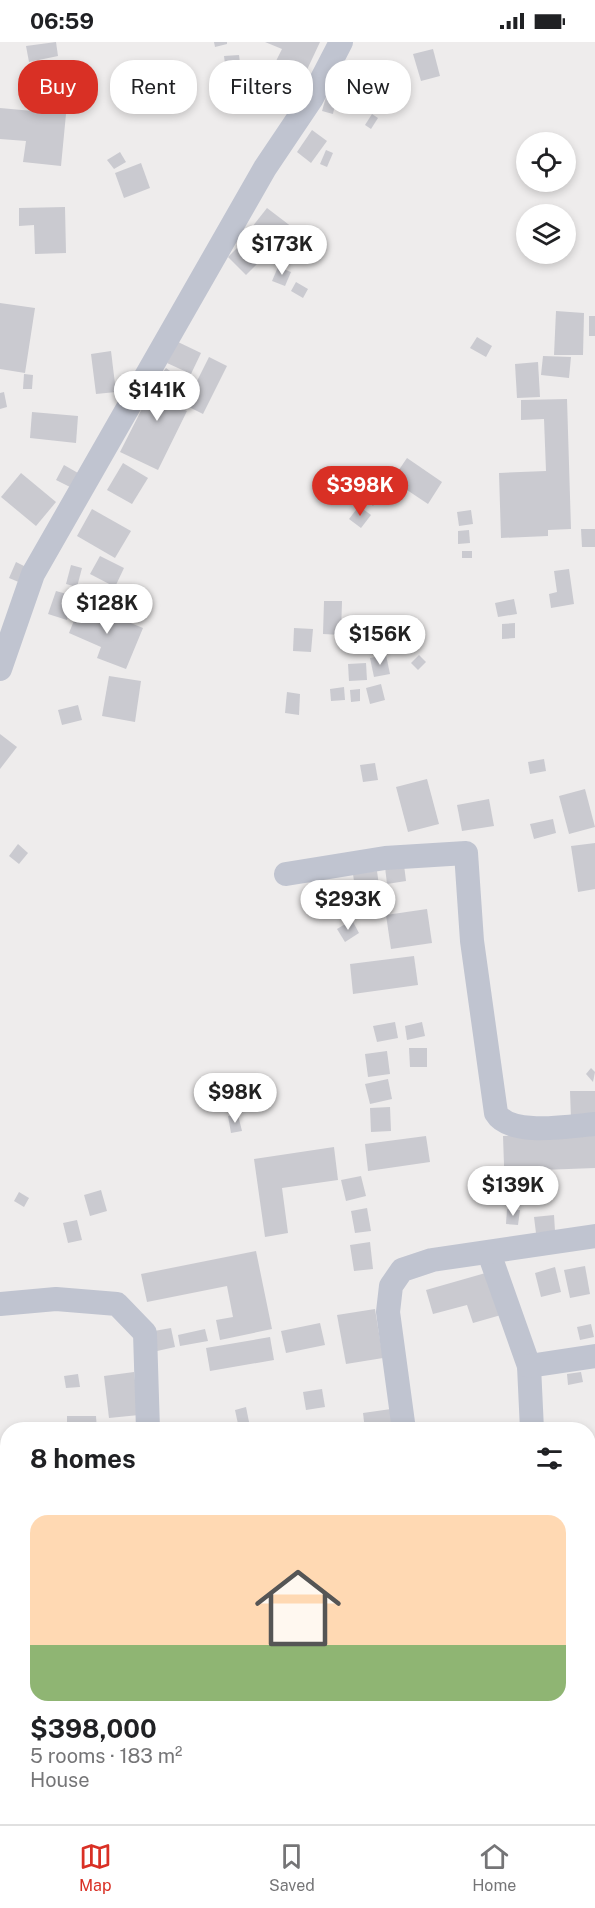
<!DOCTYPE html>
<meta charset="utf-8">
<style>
:root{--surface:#fff;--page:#f2f2f2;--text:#202124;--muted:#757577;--line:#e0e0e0;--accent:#d93025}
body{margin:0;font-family:"Public Sans",sans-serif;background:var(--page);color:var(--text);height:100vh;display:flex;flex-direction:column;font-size:22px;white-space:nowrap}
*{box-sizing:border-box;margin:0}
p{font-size:20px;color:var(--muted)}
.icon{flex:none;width:33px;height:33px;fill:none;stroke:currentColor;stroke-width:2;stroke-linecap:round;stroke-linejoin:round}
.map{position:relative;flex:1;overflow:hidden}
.details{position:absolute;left:0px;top:1380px;width:596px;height:402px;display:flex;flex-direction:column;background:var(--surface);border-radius:24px 24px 0 0;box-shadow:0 3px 9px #0003}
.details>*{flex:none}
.top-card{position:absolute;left:18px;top:18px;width:560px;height:54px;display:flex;gap:12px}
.tools{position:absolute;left:516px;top:90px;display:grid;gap:12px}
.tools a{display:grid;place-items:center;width:60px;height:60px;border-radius:50%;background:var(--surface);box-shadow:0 3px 9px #0003;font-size:30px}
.price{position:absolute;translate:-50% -51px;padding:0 14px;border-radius:21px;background:#fff;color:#222;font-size:20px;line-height:39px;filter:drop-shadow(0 2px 3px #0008)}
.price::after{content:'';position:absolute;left:50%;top:36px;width:18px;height:14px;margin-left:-9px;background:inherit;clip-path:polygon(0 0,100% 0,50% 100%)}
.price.current{background:var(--accent);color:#fff}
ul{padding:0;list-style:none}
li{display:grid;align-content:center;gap:12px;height:318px;padding:0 30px}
li span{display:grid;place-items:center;height:186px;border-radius:18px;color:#555}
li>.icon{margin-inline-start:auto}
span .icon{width:108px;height:108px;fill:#fffc;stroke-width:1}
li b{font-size:26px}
h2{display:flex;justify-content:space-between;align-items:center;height:72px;padding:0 30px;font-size:26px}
.pill{padding:0 21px;border-radius:24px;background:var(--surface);box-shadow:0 3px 9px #0003;font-size:21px;line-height:54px}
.pill.current{background:var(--accent);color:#fff}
.status{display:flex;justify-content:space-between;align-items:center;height:42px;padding:0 30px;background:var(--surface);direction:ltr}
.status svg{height:16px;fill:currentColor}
.dock{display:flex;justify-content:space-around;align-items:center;height:84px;border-top:2px solid var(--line);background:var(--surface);font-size:16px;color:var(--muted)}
.dock a{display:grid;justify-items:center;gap:3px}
.dock .current{color:var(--accent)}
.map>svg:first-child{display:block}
.building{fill:#cacad0}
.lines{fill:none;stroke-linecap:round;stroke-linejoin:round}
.minor{stroke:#c0c4d0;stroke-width:24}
</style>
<div class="status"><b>06:59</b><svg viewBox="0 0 49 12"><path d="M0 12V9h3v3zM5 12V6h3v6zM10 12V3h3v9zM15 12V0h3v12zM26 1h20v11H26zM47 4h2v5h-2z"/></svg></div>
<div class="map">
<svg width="595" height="1782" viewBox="0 0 595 1782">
<rect width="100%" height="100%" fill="#eeecec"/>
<g class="building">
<polygon points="56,0 58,14 29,20 26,4"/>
<polygon points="214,0 227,0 227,2 215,5"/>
<polygon points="265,0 320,0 305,32 276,19 282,7"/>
<polygon points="433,7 440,34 421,39 413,12"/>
<polygon points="239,13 241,29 226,31 224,14"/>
<polygon points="361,51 371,55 366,66 357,62"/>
<polygon points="326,55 336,57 333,72 322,69"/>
<polygon points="0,66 66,72 61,124 23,120 26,99 0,97"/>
<polygon points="372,72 378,76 371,87 365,83"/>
<polygon points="312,88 327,99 311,121 297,110"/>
<polygon points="326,108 333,111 327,125 320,122"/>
<polygon points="120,110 126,120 114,127 107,118"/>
<polygon points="141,121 150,146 124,156 115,131"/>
<polygon points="65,165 66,211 35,212 34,183 19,184 19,166"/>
<polygon points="267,166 305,195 287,218 249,189"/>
<polygon points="242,201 260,219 246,233 228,215"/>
<polygon points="278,225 291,230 285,244 272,239"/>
<polygon points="296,240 308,247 303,256 291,249"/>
<polygon points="0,261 35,266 25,331 0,327"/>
<polygon points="556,269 584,271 583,313 554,313"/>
<rect x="589" y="274" width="6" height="20"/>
<polygon points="477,295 492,304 486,315 470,306"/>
<polygon points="178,300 201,311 191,332 167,321"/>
<polygon points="111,309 116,350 96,352 91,312"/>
<polygon points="543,314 571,315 569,336 541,333"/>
<polygon points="209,315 227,324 203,372 185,363"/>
<polygon points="538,320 540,355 517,356 515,322"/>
<polygon points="166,326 189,343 174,363 187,369 158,428 120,410 150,351 174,363 151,346"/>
<polygon points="24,332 33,333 32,347 23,347"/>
<polygon points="4,350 7,365 0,367 0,351"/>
<polygon points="567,357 571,487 548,488 548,494 501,496 499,431 546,429 544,377 521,378 521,358"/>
<polygon points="32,370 78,374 76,401 30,396"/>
<polygon points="407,416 442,440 428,462 392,438"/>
<polygon points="123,421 148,436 132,462 107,448"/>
<polygon points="64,423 78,431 70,445 56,438"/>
<polygon points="21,431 56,460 36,484 1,455"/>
<polygon points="371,435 386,449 373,464 358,451"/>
<polygon points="359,464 371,473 361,486 349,477"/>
<polygon points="92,467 131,489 115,516 77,494"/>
<polygon points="471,468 473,482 459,484 457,470"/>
<polygon points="581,487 595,487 595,505 582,505"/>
<polygon points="469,488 470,501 458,502 458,489"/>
<rect x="462" y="509" width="10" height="7"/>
<polygon points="100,514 124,526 115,545 90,532"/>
<polygon points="16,520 28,526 21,541 9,536"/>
<polygon points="71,523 82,526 77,545 66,542"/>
<polygon points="569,527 574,562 551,566 549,552 557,550 554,529"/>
<polygon points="56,549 74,554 67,578 48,572"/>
<polygon points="514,557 517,572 498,575 495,561"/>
<polygon points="324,559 342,559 341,593 323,592"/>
<polygon points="81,561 143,586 126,627 97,616 101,605 69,591"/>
<polygon points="515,581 515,596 502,597 502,582"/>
<polygon points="294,586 313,587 311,610 293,609"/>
<polygon points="386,613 390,632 374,635 370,616"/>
<polygon points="419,613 426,620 418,628 411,621"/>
<polygon points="366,621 367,638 349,639 348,622"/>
<polygon points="109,634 141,639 135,680 102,674"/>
<polygon points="381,642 385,658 370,662 366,646"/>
<polygon points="344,645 345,658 331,659 330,647"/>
<polygon points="360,647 360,659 351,660 350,648"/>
<polygon points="287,650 300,652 299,673 285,671"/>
<polygon points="78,663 82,678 62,683 58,668"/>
<polygon points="0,692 17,705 0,727"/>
<polygon points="544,717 546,729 530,732 528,720"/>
<polygon points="375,721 378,738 363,740 360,723"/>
<polygon points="427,737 439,782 408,790 396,745"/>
<polygon points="585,747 595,785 569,792 559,754"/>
<polygon points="489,757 494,784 462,789 457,763"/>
<polygon points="553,777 556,791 534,797 530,782"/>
<polygon points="595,801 595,847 578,850 571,804"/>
<polygon points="18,802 28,811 19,822 9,814"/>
<polygon points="404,823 406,839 387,842 385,825"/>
<polygon points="377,829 380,851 356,854 353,832"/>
<polygon points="427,867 432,901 391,907 386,873"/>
<polygon points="352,878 359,891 345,900 337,887"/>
<polygon points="414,914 418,943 353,952 350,922"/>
<polygon points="395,980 398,996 377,1000 373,984"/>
<polygon points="422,980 425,994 407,998 405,984"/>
<polygon points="409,1006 427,1006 427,1025 410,1025"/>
<polygon points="387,1009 390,1032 368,1035 365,1012"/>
<polygon points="591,1026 595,1030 593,1040 586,1032"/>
<polygon points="388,1037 392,1057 370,1062 365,1042"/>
<polygon points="570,1049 595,1049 595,1077 571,1077"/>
<polygon points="390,1065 391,1089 371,1090 370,1066"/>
<polygon points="238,1073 242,1089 231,1091 228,1074"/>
<polygon points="595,1090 595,1126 542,1128 543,1151 505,1152 503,1094"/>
<polygon points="426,1094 430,1120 368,1129 365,1102"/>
<polygon points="334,1105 338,1138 282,1146 288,1191 265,1195 254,1117"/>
<polygon points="361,1134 366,1154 346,1159 341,1138"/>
<polygon points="101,1148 107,1169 90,1174 84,1153"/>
<polygon points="19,1150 29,1156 24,1165 14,1159"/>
<polygon points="367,1166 371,1189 355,1191 351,1169"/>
<polygon points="507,1167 520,1168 518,1183 506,1182"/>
<polygon points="554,1173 555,1189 536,1191 534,1175"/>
<polygon points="77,1178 82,1198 68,1201 63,1181"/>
<polygon points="370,1200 373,1227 354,1229 350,1203"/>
<polygon points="256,1209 272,1287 220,1298 216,1278 233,1275 227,1244 147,1260 141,1232"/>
<polygon points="585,1224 590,1252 570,1256 564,1228"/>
<polygon points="555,1225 561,1250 541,1255 535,1231"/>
<polygon points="489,1230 501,1273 473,1281 467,1263 433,1272 426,1248"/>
<polygon points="375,1267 383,1316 346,1322 337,1273"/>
<polygon points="320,1281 325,1303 286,1311 281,1289"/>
<polygon points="591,1282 594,1295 580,1298 577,1285"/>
<polygon points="171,1286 175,1305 157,1309 154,1289"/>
<polygon points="205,1287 208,1299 180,1304 178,1293"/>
<polygon points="270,1295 274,1318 210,1329 206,1306"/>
<polygon points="134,1330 139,1373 109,1376 104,1334"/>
<polygon points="581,1330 583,1340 568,1343 567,1332"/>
<polygon points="78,1332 80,1345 66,1346 64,1334"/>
<polygon points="322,1347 325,1365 306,1368 303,1350"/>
<polygon points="246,1365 249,1380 238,1382 235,1368"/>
<polygon points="391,1367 394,1388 365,1388 363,1371"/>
<polygon points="67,1374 96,1374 97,1388 67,1388"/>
<polygon points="509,1382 510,1388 479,1388 479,1386"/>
<polygon points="595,1416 595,1449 588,1449 588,1417"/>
<polygon points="0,1517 3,1517 5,1535 0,1536"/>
</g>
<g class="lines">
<g class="minor">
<polyline points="0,627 33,532 265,126 312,56 341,0"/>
<path d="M286,832l99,-16 81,-5 6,88 24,172c14,24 74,13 99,11"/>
<polyline points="489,1211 529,1324 532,1388"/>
<polyline points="0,1262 56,1257 117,1262 145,1291 148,1388"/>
<polyline points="529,1324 595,1314"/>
<polyline points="404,1388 388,1270 391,1244 402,1228 432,1218 595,1194"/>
<polyline points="588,1567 594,1567 595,1559"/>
<polyline points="588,1709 595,1709"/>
<polyline points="160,1774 161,1782"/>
<polyline points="557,1774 557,1782"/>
<polyline points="419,1782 419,1774"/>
</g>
</g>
</svg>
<div class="tools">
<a><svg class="icon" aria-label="locate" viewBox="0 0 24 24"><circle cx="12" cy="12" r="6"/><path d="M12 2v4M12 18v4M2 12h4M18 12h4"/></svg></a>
<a><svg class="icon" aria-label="layers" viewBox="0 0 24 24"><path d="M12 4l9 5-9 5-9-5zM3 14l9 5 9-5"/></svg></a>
</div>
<b class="price" style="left:282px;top:234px">$173K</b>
<b class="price" style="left:157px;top:380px">$141K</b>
<b class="price current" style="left:360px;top:475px">$398K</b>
<b class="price" style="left:107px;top:593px">$128K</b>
<b class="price" style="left:380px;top:624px">$156K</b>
<b class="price" style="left:348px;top:889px">$293K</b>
<b class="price" style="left:235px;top:1082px">$98K</b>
<b class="price" style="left:513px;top:1175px">$139K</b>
<div class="top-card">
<a class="pill current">Buy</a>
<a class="pill">Rent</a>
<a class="pill">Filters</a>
<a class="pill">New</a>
</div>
<section class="details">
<h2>8 homes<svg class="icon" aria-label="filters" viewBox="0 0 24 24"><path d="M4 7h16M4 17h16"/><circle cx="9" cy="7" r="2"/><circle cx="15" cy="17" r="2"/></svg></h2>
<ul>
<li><span style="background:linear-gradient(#ffd9b3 70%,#8fb573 0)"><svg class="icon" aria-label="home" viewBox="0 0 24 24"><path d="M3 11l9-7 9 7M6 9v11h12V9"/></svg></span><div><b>$398,000</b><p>5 rooms · 183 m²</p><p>House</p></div></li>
</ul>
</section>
</div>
<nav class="dock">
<a class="current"><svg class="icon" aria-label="map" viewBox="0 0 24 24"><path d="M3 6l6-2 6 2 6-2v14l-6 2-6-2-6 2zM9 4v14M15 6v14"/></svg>Map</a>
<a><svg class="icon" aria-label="saved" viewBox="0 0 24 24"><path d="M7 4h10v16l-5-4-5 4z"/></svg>Saved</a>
<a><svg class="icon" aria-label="home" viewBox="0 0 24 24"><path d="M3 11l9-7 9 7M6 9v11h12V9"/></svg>Home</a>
</nav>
